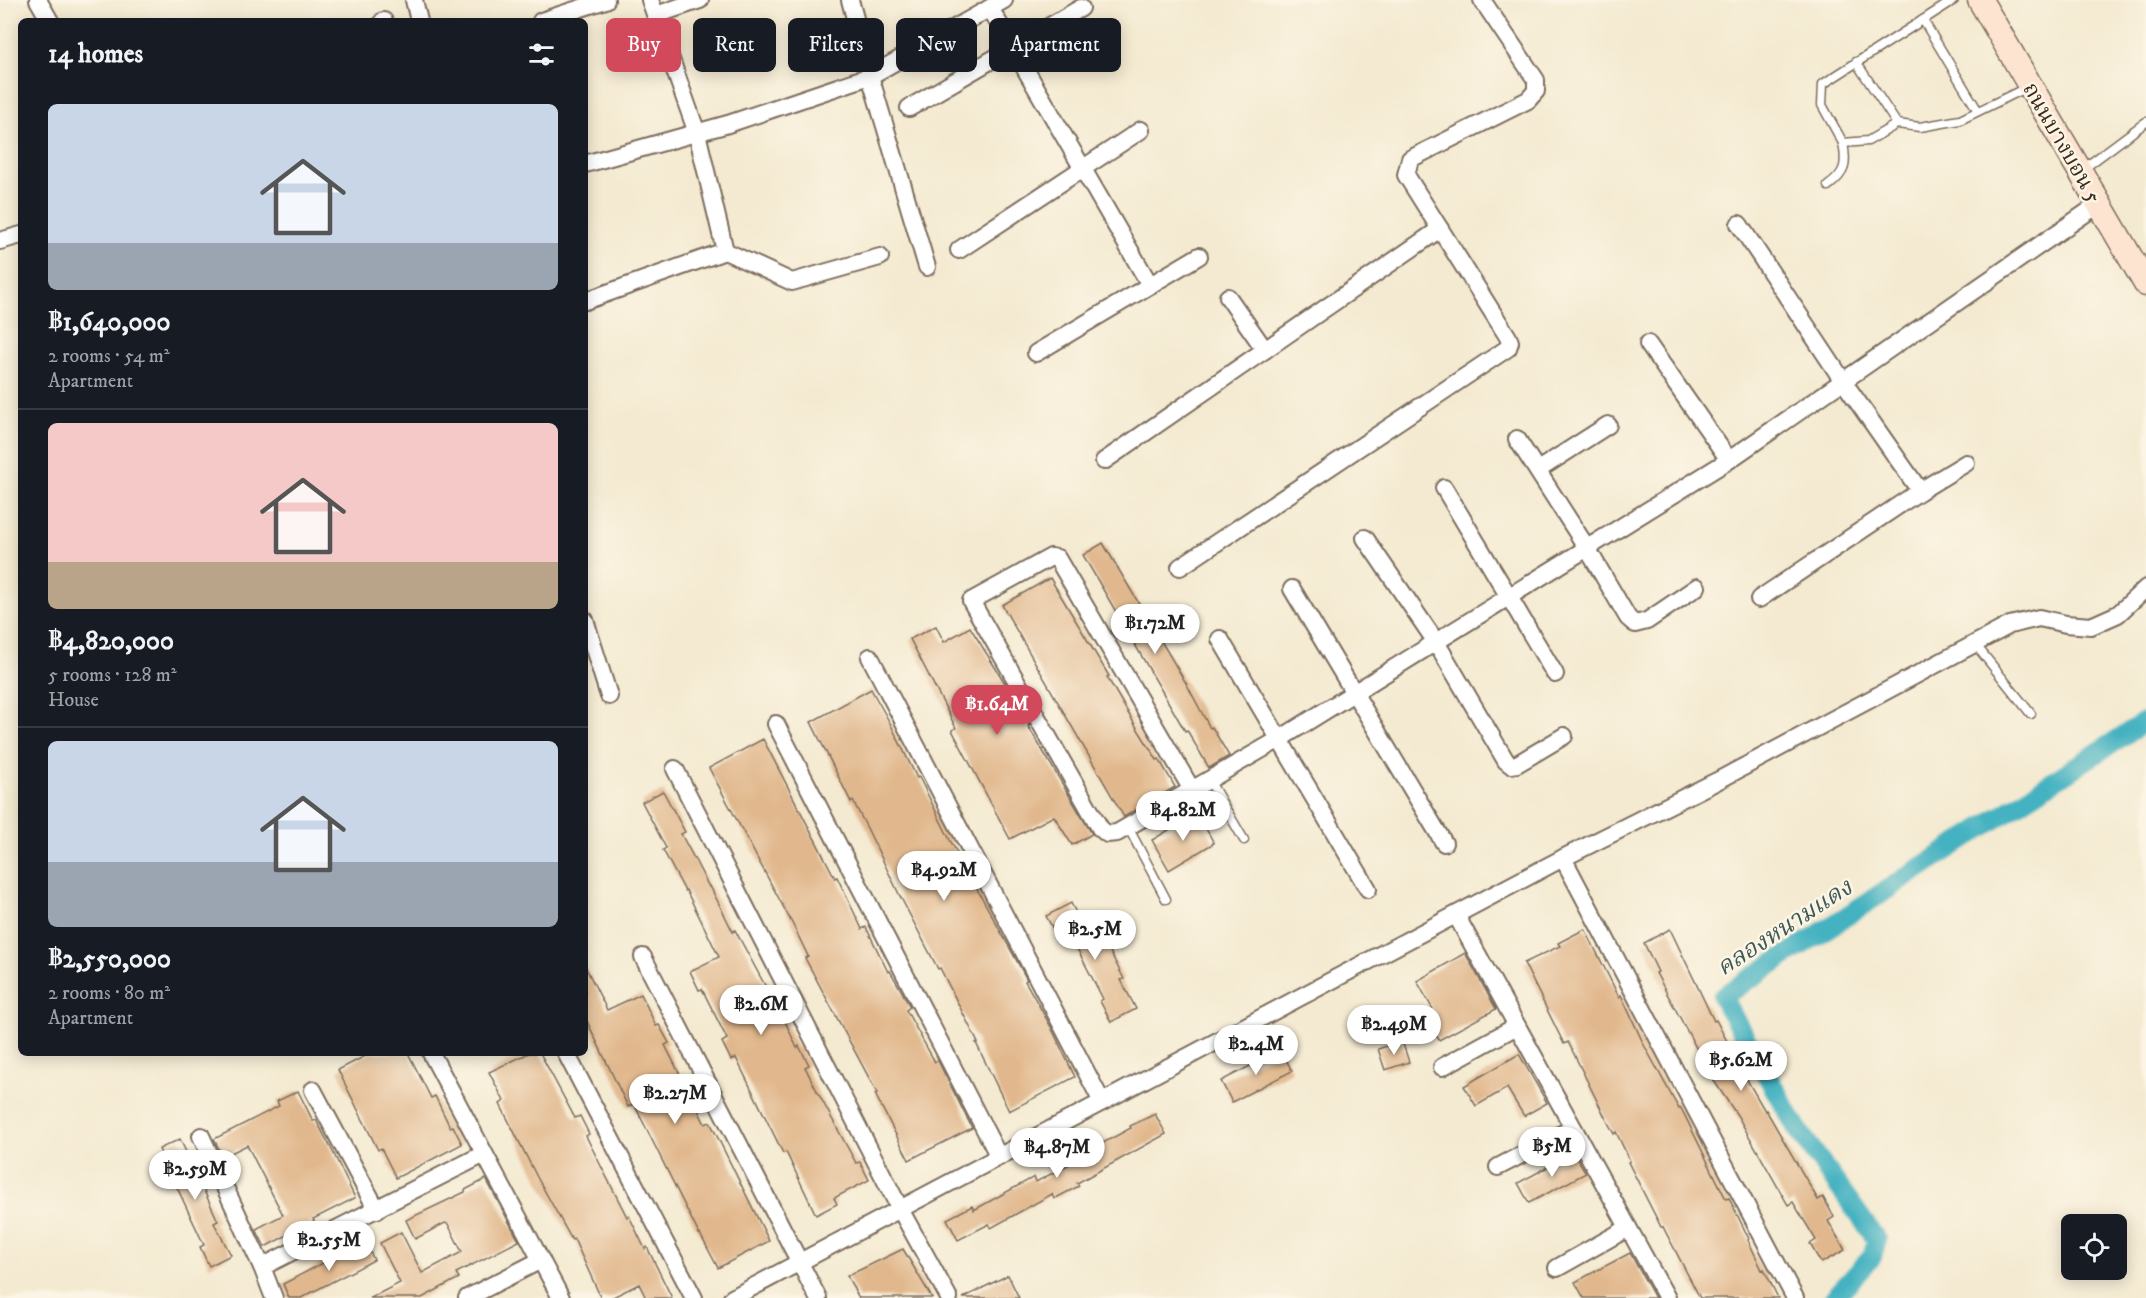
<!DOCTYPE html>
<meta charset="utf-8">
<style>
:root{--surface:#171b24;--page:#20242c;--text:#f1f3f6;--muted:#9ea1a6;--line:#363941;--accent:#d1495b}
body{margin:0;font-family:"IM FELL DW Pica","Noto Serif Thai",serif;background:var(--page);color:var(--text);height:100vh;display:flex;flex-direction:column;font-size:22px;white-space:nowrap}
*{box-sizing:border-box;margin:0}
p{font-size:20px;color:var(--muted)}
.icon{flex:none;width:33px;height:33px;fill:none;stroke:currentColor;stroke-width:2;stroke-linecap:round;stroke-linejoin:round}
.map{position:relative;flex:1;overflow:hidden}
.panel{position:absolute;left:18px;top:18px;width:570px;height:1038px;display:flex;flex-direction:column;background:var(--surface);border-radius:9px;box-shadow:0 3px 15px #0003}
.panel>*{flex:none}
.guide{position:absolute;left:606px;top:18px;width:570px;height:54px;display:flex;gap:12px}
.controls{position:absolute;left:2061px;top:1214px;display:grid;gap:12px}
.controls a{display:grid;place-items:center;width:66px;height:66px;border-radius:9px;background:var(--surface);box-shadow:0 3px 15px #0003;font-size:30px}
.price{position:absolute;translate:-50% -51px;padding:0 14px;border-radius:21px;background:#fff;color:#222;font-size:20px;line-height:39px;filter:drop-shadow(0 2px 3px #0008)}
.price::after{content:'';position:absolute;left:50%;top:36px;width:18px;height:14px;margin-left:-9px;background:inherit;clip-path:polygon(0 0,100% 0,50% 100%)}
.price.active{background:var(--accent);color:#fff}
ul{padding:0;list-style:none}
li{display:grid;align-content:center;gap:12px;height:318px;padding:0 30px}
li+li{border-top:2px solid var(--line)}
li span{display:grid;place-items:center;height:186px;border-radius:9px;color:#555}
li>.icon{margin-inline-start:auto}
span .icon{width:108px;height:108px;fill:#fffc;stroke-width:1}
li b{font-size:26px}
h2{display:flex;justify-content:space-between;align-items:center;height:72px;padding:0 30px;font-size:26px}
.pill{padding:0 21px;border-radius:9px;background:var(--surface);box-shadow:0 3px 15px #0003;font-size:21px;line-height:54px}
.pill.active{background:var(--accent);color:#fff}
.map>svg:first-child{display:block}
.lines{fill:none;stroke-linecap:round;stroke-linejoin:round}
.canal{stroke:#44b2c1;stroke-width:20}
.building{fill:#e1b88d}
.service-casing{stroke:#7c6d5d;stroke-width:11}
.minor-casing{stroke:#7c6d5d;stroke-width:20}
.secondary-casing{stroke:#7c6d5d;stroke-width:27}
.service{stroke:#fff;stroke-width:8}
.minor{stroke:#fff;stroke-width:16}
.secondary{stroke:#fde4d1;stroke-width:24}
.labels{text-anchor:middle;stroke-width:5;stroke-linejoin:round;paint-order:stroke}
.street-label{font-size:22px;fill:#3b2a1e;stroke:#fcf5e5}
.water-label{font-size:24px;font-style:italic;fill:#3e5a57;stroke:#fcf5e5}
</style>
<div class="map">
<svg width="2146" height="1298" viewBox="0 0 2146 1298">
<rect width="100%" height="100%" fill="#fcf5e5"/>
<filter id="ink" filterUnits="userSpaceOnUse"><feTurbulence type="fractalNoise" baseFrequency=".0167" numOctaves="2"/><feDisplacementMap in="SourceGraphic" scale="12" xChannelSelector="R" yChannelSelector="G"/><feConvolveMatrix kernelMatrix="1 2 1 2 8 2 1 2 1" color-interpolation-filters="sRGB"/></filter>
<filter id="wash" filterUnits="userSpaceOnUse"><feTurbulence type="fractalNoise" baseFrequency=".008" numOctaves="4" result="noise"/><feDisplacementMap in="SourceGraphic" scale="24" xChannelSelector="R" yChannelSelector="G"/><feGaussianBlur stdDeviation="1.35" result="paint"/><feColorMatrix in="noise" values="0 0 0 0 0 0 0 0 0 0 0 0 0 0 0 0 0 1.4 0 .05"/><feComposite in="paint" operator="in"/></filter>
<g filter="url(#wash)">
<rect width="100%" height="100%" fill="#f4ead1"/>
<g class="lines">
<polyline class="canal" points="1834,1298 1872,1257 1877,1240 1798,1130 1722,997 2146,721"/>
</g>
<g id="blocks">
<g class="building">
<polygon points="1103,543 1186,683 1210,728 1212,727 1229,756 1209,768 1187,730 1185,731 1083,555"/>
<polygon points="1050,578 1109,676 1107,677 1134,723 1157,760 1159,759 1175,787 1124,817 1002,605"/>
<polygon points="936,626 944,642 970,627 1013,696 1030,725 1028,726 1092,834 1072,845 1054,816 1010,839 952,730 956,728 910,639"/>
<polygon points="871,689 890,723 917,778 919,777 950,840 1019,965 1027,980 1025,981 1051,1027 1075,1077 1009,1111 976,1043 978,1043 940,968 938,969 899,894 868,830 853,801 851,802 811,722"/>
<polygon points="763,739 835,878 837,877 862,929 866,927 888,972 890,971 902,992 910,1007 906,1010 935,1062 938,1061 972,1128 909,1160 875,1094 877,1093 805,958 808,956 792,923 709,768"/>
<polygon points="663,791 685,832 681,834 696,862 709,887 710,886 733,932 735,930 774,1002 776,1001 797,1048 799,1046 809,1065 805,1067 818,1093 856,1163 860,1162 869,1180 834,1198 837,1204 816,1215 786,1152 783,1153 736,1058 731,1060 722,1042 727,1039 702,989 699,990 690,971 719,957 686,890 685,891 663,850 666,848 642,802"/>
<polygon points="1197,813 1214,843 1169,870 1152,840"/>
<polygon points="1071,903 1086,932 1097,926 1124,979 1121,980 1136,1009 1111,1022 1100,1001 1103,999 1068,931 1057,936 1046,916"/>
<polygon points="1585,929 1619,997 1621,995 1644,1045 1679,1109 1681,1108 1726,1199 1729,1198 1749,1239 1748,1240 1762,1270 1764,1269 1778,1298 1700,1298 1663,1227 1661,1227 1628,1162 1630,1161 1616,1132 1614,1134 1604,1115 1568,1042 1564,1044 1524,963 1560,946 1558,943"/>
<polygon points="1670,929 1714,1021 1716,1020 1747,1080 1765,1111 1766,1110 1818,1200 1823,1197 1834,1217 1828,1221 1845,1250 1821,1263 1810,1244 1816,1240 1793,1202 1788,1205 1737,1115 1714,1081 1656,973 1658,972 1644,943"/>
<polygon points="1465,953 1496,1009 1439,1040 1427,1020 1436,1015 1417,981"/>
<polygon points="585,966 607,1010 641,994 656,1026 659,1025 669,1043 665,1045 705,1124 710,1122 769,1241 718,1268 700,1234 699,1234 634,1104 628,1107 585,1017"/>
<polygon points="1402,1041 1409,1062 1385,1070 1378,1049"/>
<polygon points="1281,1050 1292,1071 1232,1102 1221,1081"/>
<polygon points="371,1053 408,1053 431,1098 435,1096 450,1127 453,1126 462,1144 396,1178 381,1148 378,1150 338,1070"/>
<polygon points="529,1053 540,1053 575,1118 580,1116 589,1134 586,1136 601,1166 627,1217 629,1216 645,1249 647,1247 672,1298 646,1298 639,1284 611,1298 601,1298 574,1239 572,1240 537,1177 500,1104 504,1101 489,1072"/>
<polygon points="1519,1054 1547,1103 1524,1116 1507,1088 1476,1106 1464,1086"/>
<polygon points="298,1091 313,1121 316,1120 332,1150 355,1198 313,1219 314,1221 265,1247 256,1229 283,1215 247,1145 223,1157 214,1139 279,1106 277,1101"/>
<polygon points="1155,1114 1166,1134 1077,1183 1079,1186 1054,1199 1052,1194 991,1228 989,1224 958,1240 947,1219 972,1206 974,1210 1034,1177 1036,1182 1072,1163 1071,1160 1131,1128 1130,1126"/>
<polygon points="180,1139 218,1221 214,1223 231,1255 209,1266 200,1247 204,1245 159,1149"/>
<polygon points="1574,1153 1586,1173 1529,1203 1518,1183"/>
<polygon points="486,1179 519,1241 456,1273 459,1278 422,1298 370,1298 400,1283 380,1243 401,1232 422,1273 462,1252 448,1224 445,1223 415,1239 406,1220 465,1192 465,1190"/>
<polygon points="365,1241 374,1260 301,1298 289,1298 283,1284"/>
<polygon points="903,1249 932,1298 859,1298 847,1276"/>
<polygon points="1630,1253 1655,1298 1584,1298 1575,1282"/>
<polygon points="1008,1275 1019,1298 963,1298"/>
</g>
</g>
</g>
<g filter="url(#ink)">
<use href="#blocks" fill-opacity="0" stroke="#7c6d5d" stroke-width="1.5"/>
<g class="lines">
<defs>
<g id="service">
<polyline points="1954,0 1823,84 1822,105 1843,143 1868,141 1897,124 1920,127 1960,120 2030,86"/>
<polyline points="1923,20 1978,111"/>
<polyline points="1856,62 1897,124"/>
<polyline points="2083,169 2146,122"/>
<path d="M1828,186c18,-13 19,-22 15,-43"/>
<polyline points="1975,644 2031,714"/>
<polyline points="1209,780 1244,840"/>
<polyline points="1128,827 1166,899"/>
</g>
<g id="minor">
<polyline points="38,0 50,21"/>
<polyline points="414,0 419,21"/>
<polyline points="650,0 697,133 725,251 792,282 880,257"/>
<polyline points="850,0 859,33"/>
<polyline points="990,8 1150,285"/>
<polyline points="656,15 700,0"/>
<polyline points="383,21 384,21"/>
<polyline points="541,21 606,0"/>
<polyline points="870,76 927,267"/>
<polyline points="909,108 1081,8"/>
<polyline points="585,164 728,124 870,76 1004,0"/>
<polyline points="1739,224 1843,381 1920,491 1759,599"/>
<polyline points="0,241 21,235"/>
<polyline points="959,250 1141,130"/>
<polyline points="1228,297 1265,350"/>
<polyline points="585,301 725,251"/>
<polyline points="1648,344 1729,460"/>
<polyline points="1036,353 1199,256"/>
<polyline points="1517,439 1587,548 1628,618 1635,624 1647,621 1697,587"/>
<polyline points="1104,461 1440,229"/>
<polyline points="1538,470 1608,425"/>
<polyline points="1444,488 1555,674"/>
<polyline points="1920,491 1966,463"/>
<polyline points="1365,538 1436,642 1506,761 1511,765 1517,764 1564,736"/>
<polyline points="1180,567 1508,348 1510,342 1508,337 1406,175 1410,159 1528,100 1536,91 1536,80 1482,0"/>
<polyline points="1292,589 1444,843"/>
<polyline points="585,620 609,696"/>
<polyline points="1220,639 1368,889"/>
<polyline points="870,657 1102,1102"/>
<polyline points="776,724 999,1157"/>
<polyline points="675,769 900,1209 949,1298"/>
<polyline points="1192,790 1057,558 1051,557 971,601 1100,828 1107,834 1117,833 1278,740 1729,460 2099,204"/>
<polyline points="1563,858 1795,1298"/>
<polyline points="1456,915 1667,1298"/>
<polyline points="643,957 818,1298"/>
<polyline points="431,1053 561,1298"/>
<polyline points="566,1053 694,1298"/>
<polyline points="1442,1067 1517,1026"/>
<polyline points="313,1090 377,1210"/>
<polyline points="201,1136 262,1267 274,1298"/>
<polyline points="1498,1167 1573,1128"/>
<polyline points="262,1267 484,1154"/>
<polyline points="1557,1268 1628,1228"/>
<polyline points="467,1298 541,1260"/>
<polyline points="732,1298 1563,858 1717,781 2010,625 2039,618 2066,624 2091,626 2118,614 2146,588"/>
</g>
<polyline id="secondary" points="1980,0 2146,284"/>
</defs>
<use href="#service" class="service-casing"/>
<use href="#minor" class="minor-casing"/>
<use href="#secondary" class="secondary-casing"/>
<use href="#service" class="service"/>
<use href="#minor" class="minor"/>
<use href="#secondary" class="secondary"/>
</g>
</g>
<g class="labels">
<g class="street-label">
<text transform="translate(2063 142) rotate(60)" y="8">ถนนบางบอน 5</text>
</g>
<g class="water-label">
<text transform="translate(1784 927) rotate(-33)" y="8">คลองหนามแดง</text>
</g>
</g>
</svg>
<div class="controls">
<a><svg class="icon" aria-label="locate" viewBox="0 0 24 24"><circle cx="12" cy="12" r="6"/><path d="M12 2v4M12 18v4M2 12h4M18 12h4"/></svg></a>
</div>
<b class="price" style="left:1155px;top:655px">฿1.72M</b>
<b class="price active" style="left:997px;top:736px">฿1.64M</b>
<b class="price" style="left:1183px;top:842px">฿4.82M</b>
<b class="price" style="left:944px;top:902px">฿4.92M</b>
<b class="price" style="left:1095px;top:961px">฿2.5M</b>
<b class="price" style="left:761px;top:1036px">฿2.6M</b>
<b class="price" style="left:1394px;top:1056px">฿2.49M</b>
<b class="price" style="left:1256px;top:1076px">฿2.4M</b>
<b class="price" style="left:1741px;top:1092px">฿5.62M</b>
<b class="price" style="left:675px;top:1125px">฿2.27M</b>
<b class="price" style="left:1552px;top:1178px">฿5M</b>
<b class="price" style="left:1057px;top:1179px">฿4.87M</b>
<b class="price" style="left:195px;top:1201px">฿2.59M</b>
<b class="price" style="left:329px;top:1272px">฿2.55M</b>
<div class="guide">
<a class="pill active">Buy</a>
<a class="pill">Rent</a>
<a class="pill">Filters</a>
<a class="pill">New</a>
<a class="pill">Apartment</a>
</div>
<section class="panel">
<h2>14 homes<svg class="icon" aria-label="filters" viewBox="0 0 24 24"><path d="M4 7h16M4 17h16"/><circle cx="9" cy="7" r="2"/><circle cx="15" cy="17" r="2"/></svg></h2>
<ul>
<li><span style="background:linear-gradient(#c9d6e8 75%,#9aa5b1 0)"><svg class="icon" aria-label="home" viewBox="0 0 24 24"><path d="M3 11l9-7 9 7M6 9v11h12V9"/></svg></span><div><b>฿1,640,000</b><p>2 rooms · 54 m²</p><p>Apartment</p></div></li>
<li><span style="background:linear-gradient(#f6c9c9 75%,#b9a48a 0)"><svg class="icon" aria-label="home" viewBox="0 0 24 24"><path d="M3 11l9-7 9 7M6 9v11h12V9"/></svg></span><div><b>฿4,820,000</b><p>5 rooms · 128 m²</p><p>House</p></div></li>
<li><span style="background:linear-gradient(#c9d6e8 65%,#9aa5b1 0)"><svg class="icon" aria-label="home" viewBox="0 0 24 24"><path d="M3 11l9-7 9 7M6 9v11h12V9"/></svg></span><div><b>฿2,550,000</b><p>2 rooms · 80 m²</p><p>Apartment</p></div></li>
</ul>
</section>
</div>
